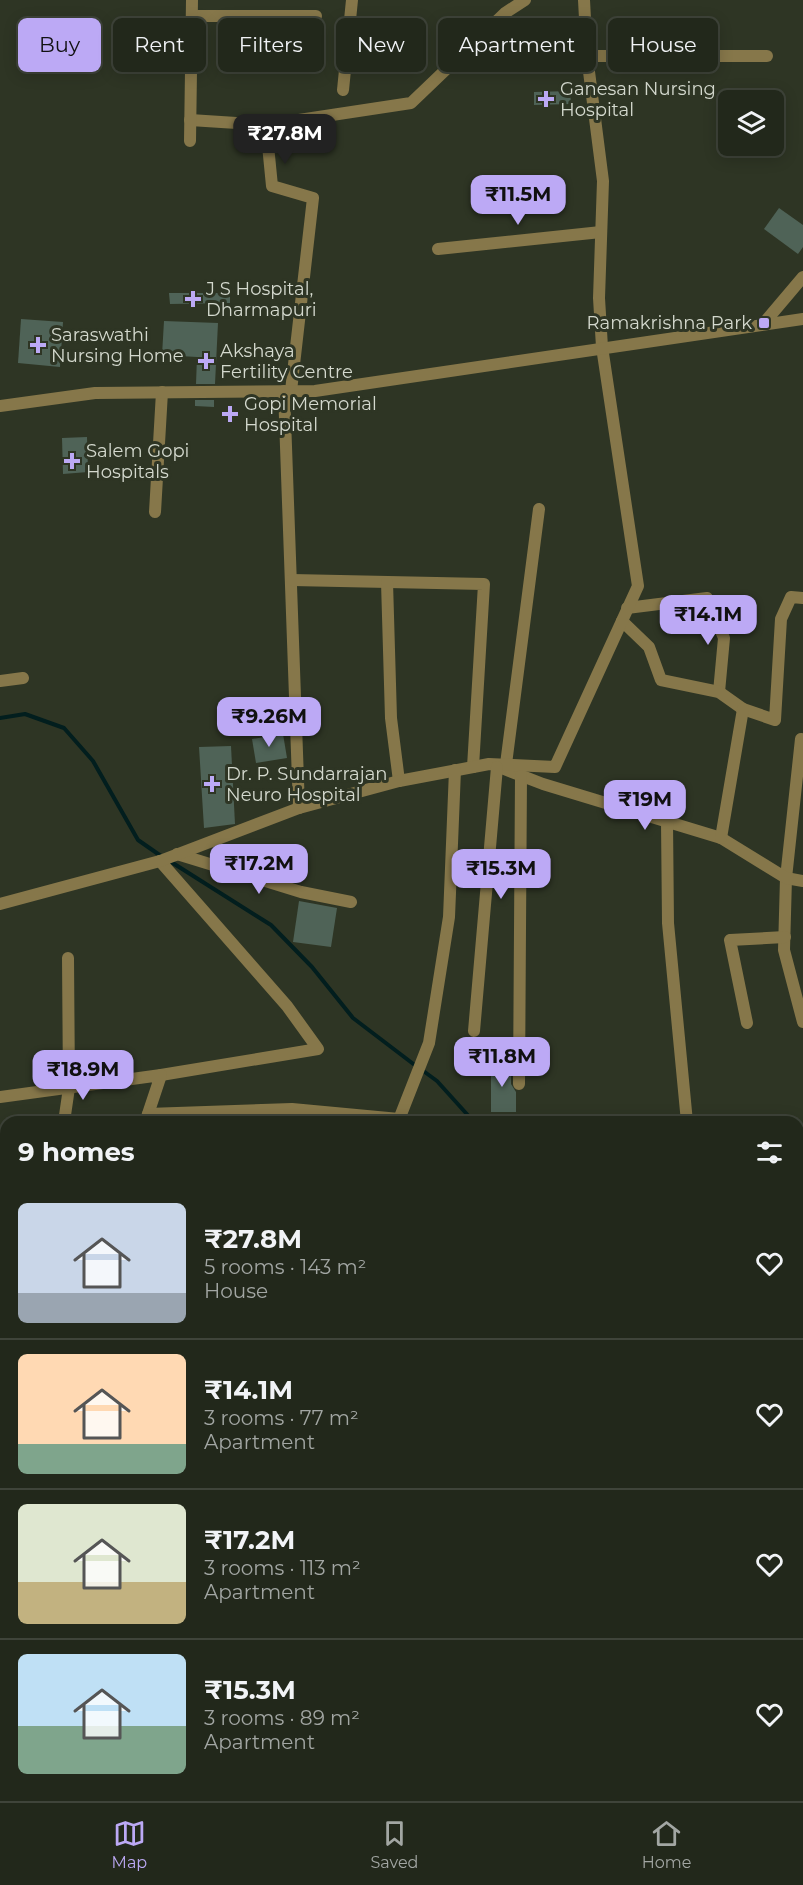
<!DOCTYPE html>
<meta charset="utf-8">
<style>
:root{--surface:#22281b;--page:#2e3428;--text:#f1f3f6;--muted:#a2a6a3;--line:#3f443a;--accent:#bca9f5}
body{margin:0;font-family:Montserrat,sans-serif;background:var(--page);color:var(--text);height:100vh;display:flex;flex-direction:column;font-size:22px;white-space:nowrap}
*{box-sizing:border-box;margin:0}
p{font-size:20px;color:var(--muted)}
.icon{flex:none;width:33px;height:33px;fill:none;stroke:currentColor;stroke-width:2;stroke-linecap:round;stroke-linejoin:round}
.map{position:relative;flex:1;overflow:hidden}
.panel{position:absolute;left:0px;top:1116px;width:804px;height:686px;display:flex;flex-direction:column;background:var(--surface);border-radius:18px 18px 0 0;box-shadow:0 3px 15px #0003,0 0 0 2px var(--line)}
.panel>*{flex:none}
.hud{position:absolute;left:18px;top:18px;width:768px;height:54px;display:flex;gap:12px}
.controls{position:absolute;left:718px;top:90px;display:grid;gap:12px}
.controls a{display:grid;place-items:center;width:66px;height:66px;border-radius:9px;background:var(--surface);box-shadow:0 3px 15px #0003,0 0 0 2px var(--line);font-size:30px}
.price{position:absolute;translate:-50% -51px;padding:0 14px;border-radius:12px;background:var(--accent);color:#111;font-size:20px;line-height:39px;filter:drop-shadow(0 2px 3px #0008)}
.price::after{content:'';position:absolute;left:50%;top:36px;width:18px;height:14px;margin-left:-9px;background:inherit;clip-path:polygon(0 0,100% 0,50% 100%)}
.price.on{background:#222;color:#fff}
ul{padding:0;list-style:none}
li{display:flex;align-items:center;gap:18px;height:150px;padding:0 18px}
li+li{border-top:2px solid var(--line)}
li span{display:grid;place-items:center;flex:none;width:168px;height:120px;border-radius:9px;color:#555}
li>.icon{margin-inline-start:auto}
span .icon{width:72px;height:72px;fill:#fffc;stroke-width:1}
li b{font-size:26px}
h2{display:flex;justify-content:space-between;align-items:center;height:72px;padding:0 18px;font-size:26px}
.pill{padding:0 21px;border-radius:9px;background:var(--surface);box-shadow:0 3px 15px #0003,0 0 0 2px var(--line);font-size:21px;line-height:54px}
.pill.on{background:var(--accent);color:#111}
.tab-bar{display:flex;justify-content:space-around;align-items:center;height:84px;border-top:2px solid var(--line);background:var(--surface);font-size:16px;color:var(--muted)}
.tab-bar a{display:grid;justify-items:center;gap:3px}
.tab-bar .on{color:var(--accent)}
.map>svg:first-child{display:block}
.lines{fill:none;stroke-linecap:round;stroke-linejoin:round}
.stream{stroke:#021e1e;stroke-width:4}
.building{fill:#4f6357}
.minor{stroke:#86774a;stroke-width:12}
.tertiary{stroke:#86774a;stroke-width:12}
.poi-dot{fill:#bca9f5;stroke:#2e3524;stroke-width:2}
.labels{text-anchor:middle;stroke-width:6;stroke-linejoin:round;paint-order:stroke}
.poi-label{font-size:18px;fill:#d4d9ce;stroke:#2e3524;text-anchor:start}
</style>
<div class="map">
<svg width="803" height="1801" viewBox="0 0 803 1801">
<rect width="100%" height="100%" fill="#2e3524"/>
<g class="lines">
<g class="stream">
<polyline points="0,718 25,714 64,728 93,761 138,840 161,856"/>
<polyline points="168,860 271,925 312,967 353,1018 416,1066"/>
<polyline points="422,1070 437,1081 474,1122"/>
<polyline points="798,1327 803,1328"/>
</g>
</g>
<g class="building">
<polygon points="570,91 571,104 534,105 534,92"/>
<polygon points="779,208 803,225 803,247 798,254 764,229"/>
<polygon points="169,293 230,293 230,303 170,304"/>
<polygon points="21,319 63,322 60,367 18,363"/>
<polygon points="164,321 218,323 215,384 196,384 197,357 162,355"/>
<polygon points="195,400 214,400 214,407 195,406"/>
<polygon points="87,437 88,472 63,474 62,438"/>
<polygon points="283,734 287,758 256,763 252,739"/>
<polygon points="231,746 235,824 204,828 199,747"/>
<polygon points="299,901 337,908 331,947 293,942"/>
<polygon points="491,1062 511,1062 511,1084 516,1092 516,1112 491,1112"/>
</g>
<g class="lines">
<g class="minor">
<polyline points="192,16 316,16"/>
<polyline points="587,56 767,56"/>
<polyline points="343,90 352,0"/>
<polyline points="190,120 266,125 411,103 505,13 525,0"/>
<polyline points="266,125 272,186 313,198 291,391"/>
<polyline points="190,141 192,0"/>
<polyline points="438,249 601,232"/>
<polyline points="764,323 803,277"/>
<polyline points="284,391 299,808"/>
<polyline points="155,512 162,392"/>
<polyline points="292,580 484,584 473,767"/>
<polyline points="387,582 391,718 399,781"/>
<polyline points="627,608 707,598 724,638 719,692"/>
<polyline points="622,621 649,647 661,680 719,692 743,709 775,720 781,619 791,597 803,598"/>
<polyline points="0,681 23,678"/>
<polyline points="801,739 786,878 784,950 803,1022"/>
<polyline points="506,764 539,509"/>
<polyline points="499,767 543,784 721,838 786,878 803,881"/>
<polyline points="667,822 668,923 687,1122"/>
<polyline points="721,838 743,709"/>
<polyline points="177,854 301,892 351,902"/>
<polyline points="160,861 287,1006 318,1049 161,1075"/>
<polyline points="0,904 160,861 299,808 399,781 489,764 555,767 638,586 602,347"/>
<polyline points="747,1023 730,940 785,937"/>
<polyline points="474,1031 497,767"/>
<polyline points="519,1084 521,776"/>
<polyline points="0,1097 161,1075 146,1120"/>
<polyline points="148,1114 292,1109 399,1119"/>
<polyline points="64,1122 69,1088 68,958"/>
<polyline points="398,1122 429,1043 449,917 455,770"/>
<polyline points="0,1209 6,1209"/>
<polyline points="0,1333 6,1333"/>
<polyline points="798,1383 803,1384"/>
<polyline points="4,1402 6,1381"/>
<polyline points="0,1423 6,1423"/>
<polyline points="0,1559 6,1559"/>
<polyline points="798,1772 803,1771"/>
<polyline points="377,1796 377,1801"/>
<polyline points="79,1801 79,1796"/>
<polyline points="516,1801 516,1796"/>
<polyline points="658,1801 658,1796"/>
<polyline points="759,1801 759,1796"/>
</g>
<g class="tertiary">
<polyline points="584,0 587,56 603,181 599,298 602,347"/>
<polyline points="0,406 95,393 315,391 803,319"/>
</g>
</g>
<g class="poi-dot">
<path d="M543 90h6v6h6v6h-6v6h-6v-6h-6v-6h6z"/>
<path d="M190 290h6v6h6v6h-6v6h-6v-6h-6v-6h6z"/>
<rect x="758" y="317" width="12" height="12" rx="3"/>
<path d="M35 336h6v6h6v6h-6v6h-6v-6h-6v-6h6z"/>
<path d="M203 352h6v6h6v6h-6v6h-6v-6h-6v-6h6z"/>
<path d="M227 405h6v6h6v6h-6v6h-6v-6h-6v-6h6z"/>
<path d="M69 452h6v6h6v6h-6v6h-6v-6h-6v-6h6z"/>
<path d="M209 775h6v6h6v6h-6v6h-6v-6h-6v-6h6z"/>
</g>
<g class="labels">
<g class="poi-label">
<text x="560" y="95">Ganesan Nursing<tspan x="560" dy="21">Hospital</tspan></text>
<text x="206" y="295">J S Hospital,<tspan x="206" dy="21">Dharmapuri</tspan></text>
<text x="752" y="329" text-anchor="end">Ramakrishna Park</text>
<text x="51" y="341">Saraswathi<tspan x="51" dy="21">Nursing Home</tspan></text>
<text x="220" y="357">Akshaya<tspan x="220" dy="21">Fertility Centre</tspan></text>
<text x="244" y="410">Gopi Memorial<tspan x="244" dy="21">Hospital</tspan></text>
<text x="86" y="457">Salem Gopi<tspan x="86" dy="21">Hospitals</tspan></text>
<text x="226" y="780">Dr. P. Sundarrajan<tspan x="226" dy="21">Neuro Hospital</tspan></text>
</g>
</g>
</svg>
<div class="controls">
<a><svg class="icon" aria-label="layers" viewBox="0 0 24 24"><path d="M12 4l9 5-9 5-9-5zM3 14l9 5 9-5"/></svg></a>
</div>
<b class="price on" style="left:285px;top:165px">₹27.8M</b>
<b class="price" style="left:518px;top:226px">₹11.5M</b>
<b class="price" style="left:708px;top:646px">₹14.1M</b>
<b class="price" style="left:269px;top:748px">₹9.26M</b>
<b class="price" style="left:645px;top:831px">₹19M</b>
<b class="price" style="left:259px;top:895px">₹17.2M</b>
<b class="price" style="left:501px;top:900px">₹15.3M</b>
<b class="price" style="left:502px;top:1088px">₹11.8M</b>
<b class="price" style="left:83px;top:1101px">₹18.9M</b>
<div class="hud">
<a class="pill on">Buy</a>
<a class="pill">Rent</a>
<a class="pill">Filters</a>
<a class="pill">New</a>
<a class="pill">Apartment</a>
<a class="pill">House</a>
</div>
<section class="panel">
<h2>9 homes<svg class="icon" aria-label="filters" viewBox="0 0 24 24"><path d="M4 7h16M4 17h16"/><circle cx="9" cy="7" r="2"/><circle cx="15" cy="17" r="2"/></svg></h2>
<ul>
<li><span style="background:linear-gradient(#c9d6e8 75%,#9aa5b1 0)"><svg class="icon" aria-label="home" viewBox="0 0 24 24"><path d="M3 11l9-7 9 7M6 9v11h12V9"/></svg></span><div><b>₹27.8M</b><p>5 rooms · 143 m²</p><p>House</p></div><svg class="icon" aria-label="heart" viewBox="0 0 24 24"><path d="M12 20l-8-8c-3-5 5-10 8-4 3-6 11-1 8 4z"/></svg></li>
<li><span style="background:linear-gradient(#ffd9b3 75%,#7fa58c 0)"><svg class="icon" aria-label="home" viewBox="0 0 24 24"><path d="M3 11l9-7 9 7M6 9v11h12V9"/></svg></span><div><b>₹14.1M</b><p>3 rooms · 77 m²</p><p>Apartment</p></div><svg class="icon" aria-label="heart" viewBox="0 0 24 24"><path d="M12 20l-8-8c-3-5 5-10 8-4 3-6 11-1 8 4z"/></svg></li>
<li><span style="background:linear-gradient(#dfe7d0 65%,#c2b280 0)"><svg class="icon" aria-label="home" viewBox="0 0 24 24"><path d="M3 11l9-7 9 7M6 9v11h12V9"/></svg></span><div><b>₹17.2M</b><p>3 rooms · 113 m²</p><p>Apartment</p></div><svg class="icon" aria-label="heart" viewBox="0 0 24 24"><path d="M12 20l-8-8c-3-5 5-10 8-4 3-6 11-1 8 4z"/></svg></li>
<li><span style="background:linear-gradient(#bfe0f5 60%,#7fa58c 0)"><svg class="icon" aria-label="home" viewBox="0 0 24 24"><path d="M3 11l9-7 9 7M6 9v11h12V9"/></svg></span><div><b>₹15.3M</b><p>3 rooms · 89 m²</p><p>Apartment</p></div><svg class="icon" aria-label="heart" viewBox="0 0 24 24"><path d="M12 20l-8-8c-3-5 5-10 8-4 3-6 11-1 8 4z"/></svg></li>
</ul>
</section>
</div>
<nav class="tab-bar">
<a class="on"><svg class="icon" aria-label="map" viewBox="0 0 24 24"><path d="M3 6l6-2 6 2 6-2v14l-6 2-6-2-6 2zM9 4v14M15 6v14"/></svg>Map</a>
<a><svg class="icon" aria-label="saved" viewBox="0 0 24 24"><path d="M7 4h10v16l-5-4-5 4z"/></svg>Saved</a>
<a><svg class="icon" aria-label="home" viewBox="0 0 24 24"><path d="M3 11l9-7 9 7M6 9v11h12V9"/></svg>Home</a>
</nav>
